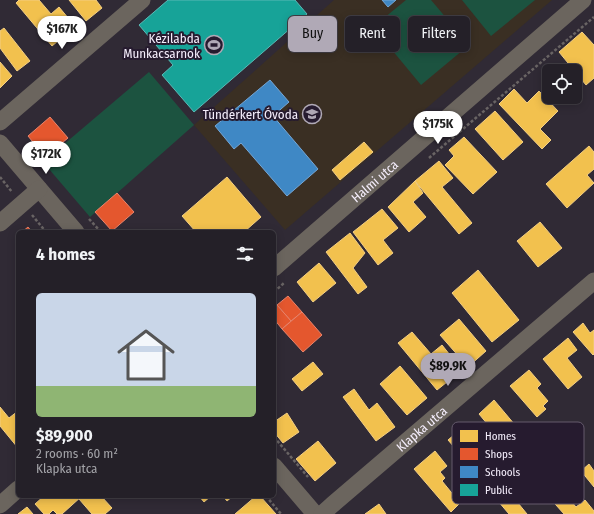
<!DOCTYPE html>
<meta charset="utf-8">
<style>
:root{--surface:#242028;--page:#2c2830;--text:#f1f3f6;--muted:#a3a3a8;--line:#413e45;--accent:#b0a9b6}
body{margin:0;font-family:"Fira Sans Condensed",sans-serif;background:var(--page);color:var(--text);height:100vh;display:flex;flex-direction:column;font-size:15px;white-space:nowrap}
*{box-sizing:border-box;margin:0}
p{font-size:13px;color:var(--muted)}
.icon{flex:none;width:22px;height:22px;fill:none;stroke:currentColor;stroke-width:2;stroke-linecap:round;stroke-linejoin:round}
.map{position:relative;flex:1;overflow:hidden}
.panel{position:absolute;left:16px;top:230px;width:260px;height:268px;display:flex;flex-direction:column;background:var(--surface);border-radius:6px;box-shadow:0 2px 10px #0003,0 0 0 1px var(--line)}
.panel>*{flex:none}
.hud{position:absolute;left:288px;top:16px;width:246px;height:36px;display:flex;gap:8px}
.controls{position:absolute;left:542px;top:64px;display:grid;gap:8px}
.controls a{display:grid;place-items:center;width:40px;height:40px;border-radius:6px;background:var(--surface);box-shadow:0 2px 10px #0003,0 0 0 1px var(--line);font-size:20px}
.price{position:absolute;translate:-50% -34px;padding:0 9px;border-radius:14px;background:#fff;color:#222;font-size:13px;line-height:26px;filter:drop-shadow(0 1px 2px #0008)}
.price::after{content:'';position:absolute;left:50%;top:24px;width:12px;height:9px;margin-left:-6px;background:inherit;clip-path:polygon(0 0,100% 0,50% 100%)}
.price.current{background:var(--accent);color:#111}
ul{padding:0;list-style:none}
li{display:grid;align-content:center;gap:8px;height:212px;padding:0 20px}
li span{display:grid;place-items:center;height:124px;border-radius:6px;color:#555}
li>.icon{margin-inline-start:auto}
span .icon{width:72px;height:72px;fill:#fffc;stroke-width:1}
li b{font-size:17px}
h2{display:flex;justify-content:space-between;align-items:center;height:48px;padding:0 20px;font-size:17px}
.chip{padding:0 14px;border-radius:6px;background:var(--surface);box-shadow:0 2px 10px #0003,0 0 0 1px var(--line);font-size:14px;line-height:36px}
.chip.current{background:var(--accent);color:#111}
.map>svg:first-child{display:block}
.education{fill:#3a2f23}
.green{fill:#1c5340}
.homes{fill:#f2c14e;stroke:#f3ce82}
.shops{fill:#e4572e;stroke:#e9846c}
.schools{fill:#3f88c5;stroke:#76a7d6}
.public{fill:#17a398;stroke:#5abab6}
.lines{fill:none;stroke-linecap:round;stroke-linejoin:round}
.path{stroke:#696464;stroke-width:2.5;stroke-dasharray:3 2;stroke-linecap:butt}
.minor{stroke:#6b655e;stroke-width:17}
.labels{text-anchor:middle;stroke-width:4;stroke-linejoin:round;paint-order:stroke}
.poi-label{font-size:13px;fill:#f5eefc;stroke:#261b2f;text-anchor:end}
.street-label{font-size:13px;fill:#f5eefc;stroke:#261b2f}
.key{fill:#261b2f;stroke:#645a6c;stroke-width:1}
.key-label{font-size:11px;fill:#f5eefc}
</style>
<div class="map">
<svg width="594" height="514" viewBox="0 0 594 514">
<rect width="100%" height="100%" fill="#302a35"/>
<polygon class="education" points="334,0 552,0 285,230 194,125"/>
<g class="green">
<polygon points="406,0 431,0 469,45 421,85 373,27"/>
<polygon points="462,0 535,0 491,36"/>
<polygon points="149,72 194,125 90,217 43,162"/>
</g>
<g class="homes">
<polygon points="19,0 39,0 51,14 59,7 69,19 64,23 70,31 52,46 16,3"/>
<polygon points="69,0 96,0 102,8 86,21"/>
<polygon points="4,28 30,61 17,71 0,48 0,31"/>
<polygon points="582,32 594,45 594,78 586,85 559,52"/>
<polygon points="0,62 12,76 0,88"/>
<polygon points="514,89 527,103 539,91 558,111 540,129 551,140 542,149 499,104"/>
<polygon points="495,111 523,142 503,160 475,129"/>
<polygon points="464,137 497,172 473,194 445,165 454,156 449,150"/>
<polygon points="364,142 373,152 340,180 332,170"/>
<polygon points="589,146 594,152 594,169 587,175 594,183 567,208 546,184"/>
<polygon points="439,161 453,178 442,187 472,223 459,234 415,181"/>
<polygon points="227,177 261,217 244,232 196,232 182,216"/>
<polygon points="415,181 423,193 413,202 426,217 409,232 388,207"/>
<polygon points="382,209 398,228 383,240 393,253 378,265 353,232"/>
<polygon points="540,222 562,248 538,267 517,241"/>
<polygon points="350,233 365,253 353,268 367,287 358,294 326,252"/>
<polygon points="319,263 336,283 313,302 297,282"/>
<polygon points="478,270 519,320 492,342 452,293"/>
<polygon points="459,319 486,351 468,367 440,335"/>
<polygon points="583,323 590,333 594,330 594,354 593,355 573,332"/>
<polygon points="412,332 431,354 442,345 462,370 437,390 398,343"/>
<polygon points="568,338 577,350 567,358 582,377 568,389 543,359"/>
<polygon points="313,362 323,374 302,391 292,379"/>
<polygon points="400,366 427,398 407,415 380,384"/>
<polygon points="529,370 541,384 537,388 548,401 543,406 546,409 537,417 510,386"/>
<polygon points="354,389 369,410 377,403 395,427 376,441 343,397"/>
<polygon points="494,400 515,425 499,438 479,414"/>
<polygon points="0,407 9,418 18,411 18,448 0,426"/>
<polygon points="287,413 299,432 283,443 274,432 274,422"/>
<polygon points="467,424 479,439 461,455 448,440"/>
<polygon points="318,441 336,463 315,481 296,459"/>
<polygon points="435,451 447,466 440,472 445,478 442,481 460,503 451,512 414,469"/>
<polygon points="589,464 594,471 594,487 581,471"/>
<polygon points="559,487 576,507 585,500 594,511 594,514 564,514 548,496"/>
<polygon points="509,492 527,514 509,514 498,501"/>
<polygon points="44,496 82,496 62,514 57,514 53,510 49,514 44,514 35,504"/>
<polygon points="82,496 101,496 112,508 105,514 92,514 79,499"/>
<polygon points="199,496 211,496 204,502"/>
<polygon points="223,496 233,496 227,501"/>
<polygon points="256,496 260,496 276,514 235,514"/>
<polygon points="379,504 386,514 365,514"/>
<polygon points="27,507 33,514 18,514"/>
</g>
<g class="shops">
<polygon points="50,117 68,138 45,157 28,136"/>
<polygon points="117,193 134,212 112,231 95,212"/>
<polygon points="28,227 32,232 22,232"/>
<polygon points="288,296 302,312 291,321 277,305"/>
<polygon points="277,305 291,321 282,329 274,319 274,307"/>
<polygon points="302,312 322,335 303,352 282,329"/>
</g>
<g class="schools">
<polygon points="382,0 396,0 388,7"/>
<polygon points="270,80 289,102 273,116 318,169 287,196 241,143 234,149 215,126"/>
</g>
<polygon class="public" points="168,0 295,0 307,14 194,112 162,75 173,65 139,25"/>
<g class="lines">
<g class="path">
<polyline points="429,158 594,17"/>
<polyline points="0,177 12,192"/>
<polyline points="32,215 46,232"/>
<polyline points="89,219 101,232"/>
<polyline points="274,292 284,283"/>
<polyline points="274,437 308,477"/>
<polyline points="266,496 281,514"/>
</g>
<g class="minor">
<polyline points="0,122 142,0"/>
<polyline points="0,143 76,232"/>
<polyline points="0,223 39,189"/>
<path id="s1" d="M274,268l309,-268"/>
<polyline points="274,466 315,514"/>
<polyline points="0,505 18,489"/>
<path id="s2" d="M322,514l10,-9 262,-224"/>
</g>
</g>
<defs>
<symbol id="stadium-ring" viewBox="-11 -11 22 22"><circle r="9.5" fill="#261b2f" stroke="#b0a9b6" stroke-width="1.5"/><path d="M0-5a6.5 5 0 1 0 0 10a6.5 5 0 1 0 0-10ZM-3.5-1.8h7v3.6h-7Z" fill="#b0a9b6"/></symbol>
<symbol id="school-ring" viewBox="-11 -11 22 22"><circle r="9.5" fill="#261b2f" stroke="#b0a9b6" stroke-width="1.5"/><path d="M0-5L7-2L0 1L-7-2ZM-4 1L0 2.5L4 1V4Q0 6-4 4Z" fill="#b0a9b6"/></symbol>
</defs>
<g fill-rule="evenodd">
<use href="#stadium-ring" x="203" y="34" width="22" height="22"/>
<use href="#school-ring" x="301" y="103" width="22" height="22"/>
</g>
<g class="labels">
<g class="poi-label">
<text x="200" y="43">Kézilabda<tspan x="200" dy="15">Munkacsarnok</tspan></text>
<text x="298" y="119">Tündérkert Óvoda</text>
</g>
<g class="street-label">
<text dy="5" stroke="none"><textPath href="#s1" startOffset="133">Halmi utca</textPath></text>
<text dy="5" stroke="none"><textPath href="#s2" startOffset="131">Klapka utca</textPath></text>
</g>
</g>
<rect x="452" y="422" width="132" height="82" rx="6" class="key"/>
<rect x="460" y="430" width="18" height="12" fill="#f2c14e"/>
<rect x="460" y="448" width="18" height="12" fill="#e4572e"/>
<rect x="460" y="466" width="18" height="12" fill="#3f88c5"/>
<rect x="460" y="484" width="18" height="12" fill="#17a398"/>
<g class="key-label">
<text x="485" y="440">Homes</text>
<text x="485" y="458">Shops</text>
<text x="485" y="476">Schools</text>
<text x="485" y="494">Public</text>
</g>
</svg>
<div class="controls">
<a><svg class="icon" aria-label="locate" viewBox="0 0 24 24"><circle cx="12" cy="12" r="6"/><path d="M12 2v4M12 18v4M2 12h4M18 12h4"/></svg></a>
</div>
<b class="price" style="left:62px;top:50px">$167K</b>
<b class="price" style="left:438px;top:145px">$175K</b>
<b class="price" style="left:46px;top:175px">$172K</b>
<b class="price current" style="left:448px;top:387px">$89.9K</b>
<div class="hud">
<a class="chip current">Buy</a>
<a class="chip">Rent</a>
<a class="chip">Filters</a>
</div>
<section class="panel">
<h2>4 homes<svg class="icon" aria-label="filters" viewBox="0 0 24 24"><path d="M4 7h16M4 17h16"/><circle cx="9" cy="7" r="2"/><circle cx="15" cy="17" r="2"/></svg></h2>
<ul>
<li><span style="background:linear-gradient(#c9d6e8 75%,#8fb573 0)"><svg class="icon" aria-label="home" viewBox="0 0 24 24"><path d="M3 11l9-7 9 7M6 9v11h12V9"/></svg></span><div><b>$89,900</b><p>2 rooms · 60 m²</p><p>Klapka utca</p></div></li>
</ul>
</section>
</div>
